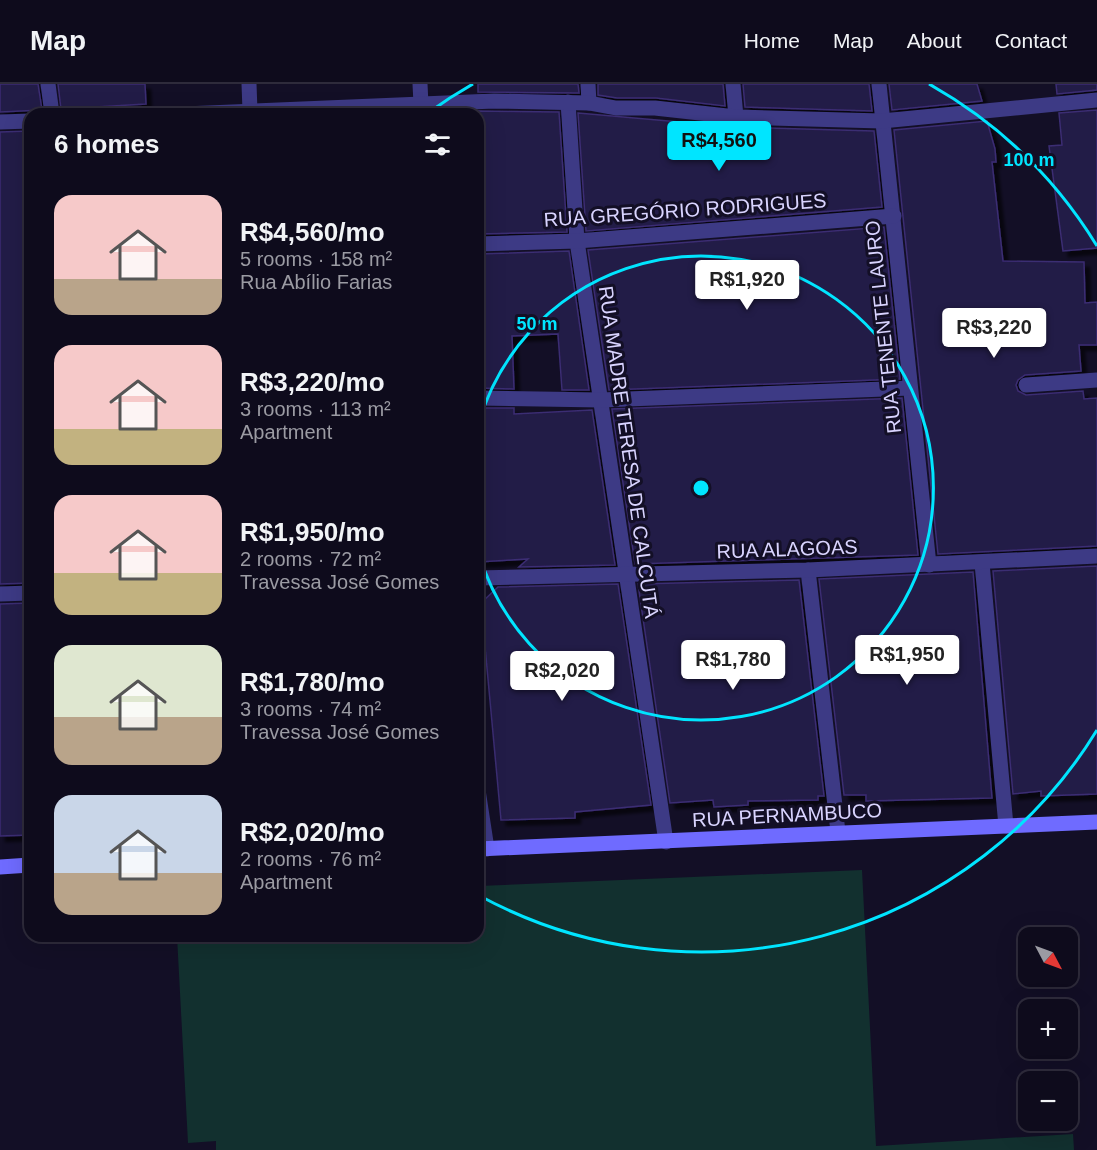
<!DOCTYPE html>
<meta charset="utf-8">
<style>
:root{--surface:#0e0b1c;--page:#1c1929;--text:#f1f3f6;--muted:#9b9ba3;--line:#2e2b3b;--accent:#00e5ff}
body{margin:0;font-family:Arial,sans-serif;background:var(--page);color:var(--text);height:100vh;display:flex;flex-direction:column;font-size:22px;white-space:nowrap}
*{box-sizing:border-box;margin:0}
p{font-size:20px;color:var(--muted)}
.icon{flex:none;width:33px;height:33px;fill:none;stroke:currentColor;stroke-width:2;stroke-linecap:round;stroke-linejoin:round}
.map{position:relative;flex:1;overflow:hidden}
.details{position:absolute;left:24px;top:24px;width:460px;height:834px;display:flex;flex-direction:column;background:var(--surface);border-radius:18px;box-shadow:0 6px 24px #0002,0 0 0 2px var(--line)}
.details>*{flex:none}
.needle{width:39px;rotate:131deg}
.fabs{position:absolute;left:1018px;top:843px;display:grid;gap:12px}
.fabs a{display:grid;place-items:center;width:60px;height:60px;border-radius:12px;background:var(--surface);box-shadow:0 6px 24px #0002,0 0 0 2px var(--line);font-size:30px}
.price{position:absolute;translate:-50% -51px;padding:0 14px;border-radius:6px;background:#fff;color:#222;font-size:20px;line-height:39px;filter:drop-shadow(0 2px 3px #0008)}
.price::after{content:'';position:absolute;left:50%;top:36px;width:18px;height:14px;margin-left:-9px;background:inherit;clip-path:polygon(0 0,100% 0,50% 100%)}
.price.current{background:var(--accent);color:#111}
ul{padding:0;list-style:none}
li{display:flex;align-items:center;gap:18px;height:150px;padding:0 30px}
li span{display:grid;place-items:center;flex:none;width:168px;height:120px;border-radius:18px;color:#555}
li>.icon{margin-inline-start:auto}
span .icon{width:72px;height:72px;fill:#fffc;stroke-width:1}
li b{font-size:26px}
h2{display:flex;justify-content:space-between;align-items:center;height:72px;padding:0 30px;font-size:26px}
header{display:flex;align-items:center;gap:36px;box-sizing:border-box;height:84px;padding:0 30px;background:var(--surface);border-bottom:2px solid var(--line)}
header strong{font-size:28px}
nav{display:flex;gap:33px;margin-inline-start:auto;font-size:21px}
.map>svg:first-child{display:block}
.green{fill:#12302f}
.building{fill:#241b47;stroke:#3b2d73;stroke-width:1.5;filter:url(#shadow)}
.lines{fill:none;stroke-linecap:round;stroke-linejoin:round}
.street{stroke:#3d3a85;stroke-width:15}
.secondary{stroke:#6f6bff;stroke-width:15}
.ring{fill:none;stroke:#00e5ff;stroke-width:3}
.labels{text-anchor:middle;stroke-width:6;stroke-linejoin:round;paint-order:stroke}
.street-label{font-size:20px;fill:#d9d4ff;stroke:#130f26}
.centre{fill:#00e5ff;stroke:#130f26;stroke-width:3}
.ring-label{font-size:18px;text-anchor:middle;font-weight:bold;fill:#00e5ff;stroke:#130f26;stroke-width:6;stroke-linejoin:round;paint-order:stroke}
</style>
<header>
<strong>Map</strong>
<nav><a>Home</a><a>Map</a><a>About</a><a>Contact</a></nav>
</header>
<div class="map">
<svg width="1097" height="1066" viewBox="0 0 1097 1066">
<defs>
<filter id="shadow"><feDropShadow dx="5.5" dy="5.5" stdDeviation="1.5" flood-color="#0009"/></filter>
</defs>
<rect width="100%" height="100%" fill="#130f26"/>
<polygon class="green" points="862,786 876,1062 1073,1050 1074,1066 216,1066 216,1057 188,1059 177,852 478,852 479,802"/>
<g class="building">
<polygon points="0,0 38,0 42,26 0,28"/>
<polygon points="58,0 145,0 146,20 61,25"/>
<polygon points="478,0 578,0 579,9 478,8"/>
<polygon points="598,0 723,0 725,22 656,14 617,14 598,11"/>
<polygon points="743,0 869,0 872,27 745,23"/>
<polygon points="889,0 977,0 982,17 892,26"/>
<polygon points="1056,0 1097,0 1097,6 1057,10"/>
<polygon points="1097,26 1097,164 1063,167 1049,62 1062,61 1059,29"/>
<polygon points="478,27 559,28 567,148 478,150"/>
<polygon points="578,29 736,43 874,47 882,123 586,147"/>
<polygon points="987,37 995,65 996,78 992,78 1003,177 1084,178 1085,219 1097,218 1097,261 1079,261 1081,287 1025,291 1018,296 1016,301 1018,307 1026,311 1083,307 1084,315 1097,314 1097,462 938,470 894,46"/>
<polygon points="30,47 30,499 0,500 0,48"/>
<polygon points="884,143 900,295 609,306 588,166"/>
<polygon points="569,167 589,306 562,306 558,250 512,252 514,305 478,304 478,170"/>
<polygon points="902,314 918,471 635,480 612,325"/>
<polygon points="478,324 514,324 514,330 592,326 615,481 519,483 528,475 478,478"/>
<polygon points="1097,482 1097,710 1041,712 1041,707 1013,710 993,487"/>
<polygon points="973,488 992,714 866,717 866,711 844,711 819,495"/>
<polygon points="799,496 824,712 818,712 818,716 748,717 748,721 714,723 713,716 670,719 638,500"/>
<polygon points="618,500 651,721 575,728 575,734 501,736 481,519 498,503"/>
<polygon points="30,519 30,751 0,752 0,520"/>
</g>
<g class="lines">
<g class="street">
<polyline points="48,0 52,30"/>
<polyline points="249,0 250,27"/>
<polyline points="420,0 421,20"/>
<polyline points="588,0 589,19"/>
<polyline points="733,0 736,33"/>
<polyline points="879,0 929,481"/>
<polyline points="568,18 577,157 666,758"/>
<polyline points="184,30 494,17 589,19 616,24 655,24 736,33 882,37 1097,16"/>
<polyline points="0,38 30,37"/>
<polyline points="478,160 577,157 894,132"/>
<polyline points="1026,301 1097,296"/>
<polyline points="478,314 601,316 910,304"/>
<polyline points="982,479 1006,742"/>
<polyline points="808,486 838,748"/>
<polyline points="478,494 808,486 1097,472"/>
<polyline points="0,510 30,509"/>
<polyline points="478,706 487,765"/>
</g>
<g class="secondary">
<polyline points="478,765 1097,738"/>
<polyline points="0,783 30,781"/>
</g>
</g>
<g class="ring">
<path d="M479 338A232 232 0 1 1 479 470"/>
<path d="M1097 646A464 464 0 0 1 480 812M428 29A464 464 0 0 1 473 0M929 0A464 464 0 0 1 1097 162"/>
</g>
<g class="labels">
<g class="street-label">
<text transform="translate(685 126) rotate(-4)" y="7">RUA GREGÓRIO RODRIGUES</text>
<text transform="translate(883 243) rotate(-96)" y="7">RUA TENENTE LAURO</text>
<text transform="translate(629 368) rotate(82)" y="7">RUA MADRE TERESA DE CALCUTÁ</text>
<text transform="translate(787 465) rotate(-2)" y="7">RUA ALAGOAS</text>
<text transform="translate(787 731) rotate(-3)" y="7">RUA PERNAMBUCO</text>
</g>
</g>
<circle cx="701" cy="404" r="9" class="centre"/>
<g class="ring-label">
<text x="1029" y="82">100 m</text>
<text x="537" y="246">50 m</text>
</g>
</svg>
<div class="fabs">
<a><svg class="needle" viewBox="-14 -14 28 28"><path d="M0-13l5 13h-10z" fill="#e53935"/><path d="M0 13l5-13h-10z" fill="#9b9ba3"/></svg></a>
<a>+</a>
<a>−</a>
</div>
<b class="price current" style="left:719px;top:88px">R$4,560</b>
<b class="price" style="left:747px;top:227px">R$1,920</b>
<b class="price" style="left:994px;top:275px">R$3,220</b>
<b class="price" style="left:907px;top:602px">R$1,950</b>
<b class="price" style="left:733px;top:607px">R$1,780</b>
<b class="price" style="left:562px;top:618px">R$2,020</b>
<section class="details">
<h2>6 homes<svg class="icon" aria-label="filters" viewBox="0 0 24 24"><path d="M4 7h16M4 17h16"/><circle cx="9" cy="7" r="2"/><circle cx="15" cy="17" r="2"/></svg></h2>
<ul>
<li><span style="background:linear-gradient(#f6c9c9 70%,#b9a48a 0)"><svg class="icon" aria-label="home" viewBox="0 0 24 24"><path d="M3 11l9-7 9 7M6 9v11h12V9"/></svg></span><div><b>R$4,560/mo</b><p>5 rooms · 158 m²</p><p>Rua Abílio Farias</p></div></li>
<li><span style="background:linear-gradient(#f6c9c9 70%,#c2b280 0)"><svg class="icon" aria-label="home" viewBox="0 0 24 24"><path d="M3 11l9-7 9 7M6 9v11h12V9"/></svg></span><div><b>R$3,220/mo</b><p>3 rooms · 113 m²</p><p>Apartment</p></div></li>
<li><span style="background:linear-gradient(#f6c9c9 65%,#c2b280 0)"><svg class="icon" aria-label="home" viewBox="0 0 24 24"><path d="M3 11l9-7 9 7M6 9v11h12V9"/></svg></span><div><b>R$1,950/mo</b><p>2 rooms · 72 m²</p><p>Travessa José Gomes</p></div></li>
<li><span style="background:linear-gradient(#dfe7d0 60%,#b9a48a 0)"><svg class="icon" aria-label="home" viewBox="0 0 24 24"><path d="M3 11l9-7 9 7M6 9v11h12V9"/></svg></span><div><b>R$1,780/mo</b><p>3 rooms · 74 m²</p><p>Travessa José Gomes</p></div></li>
<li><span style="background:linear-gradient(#c9d6e8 65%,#b9a48a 0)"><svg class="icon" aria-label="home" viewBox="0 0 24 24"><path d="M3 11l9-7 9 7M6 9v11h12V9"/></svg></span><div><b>R$2,020/mo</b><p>2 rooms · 76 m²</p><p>Apartment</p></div></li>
</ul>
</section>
</div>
